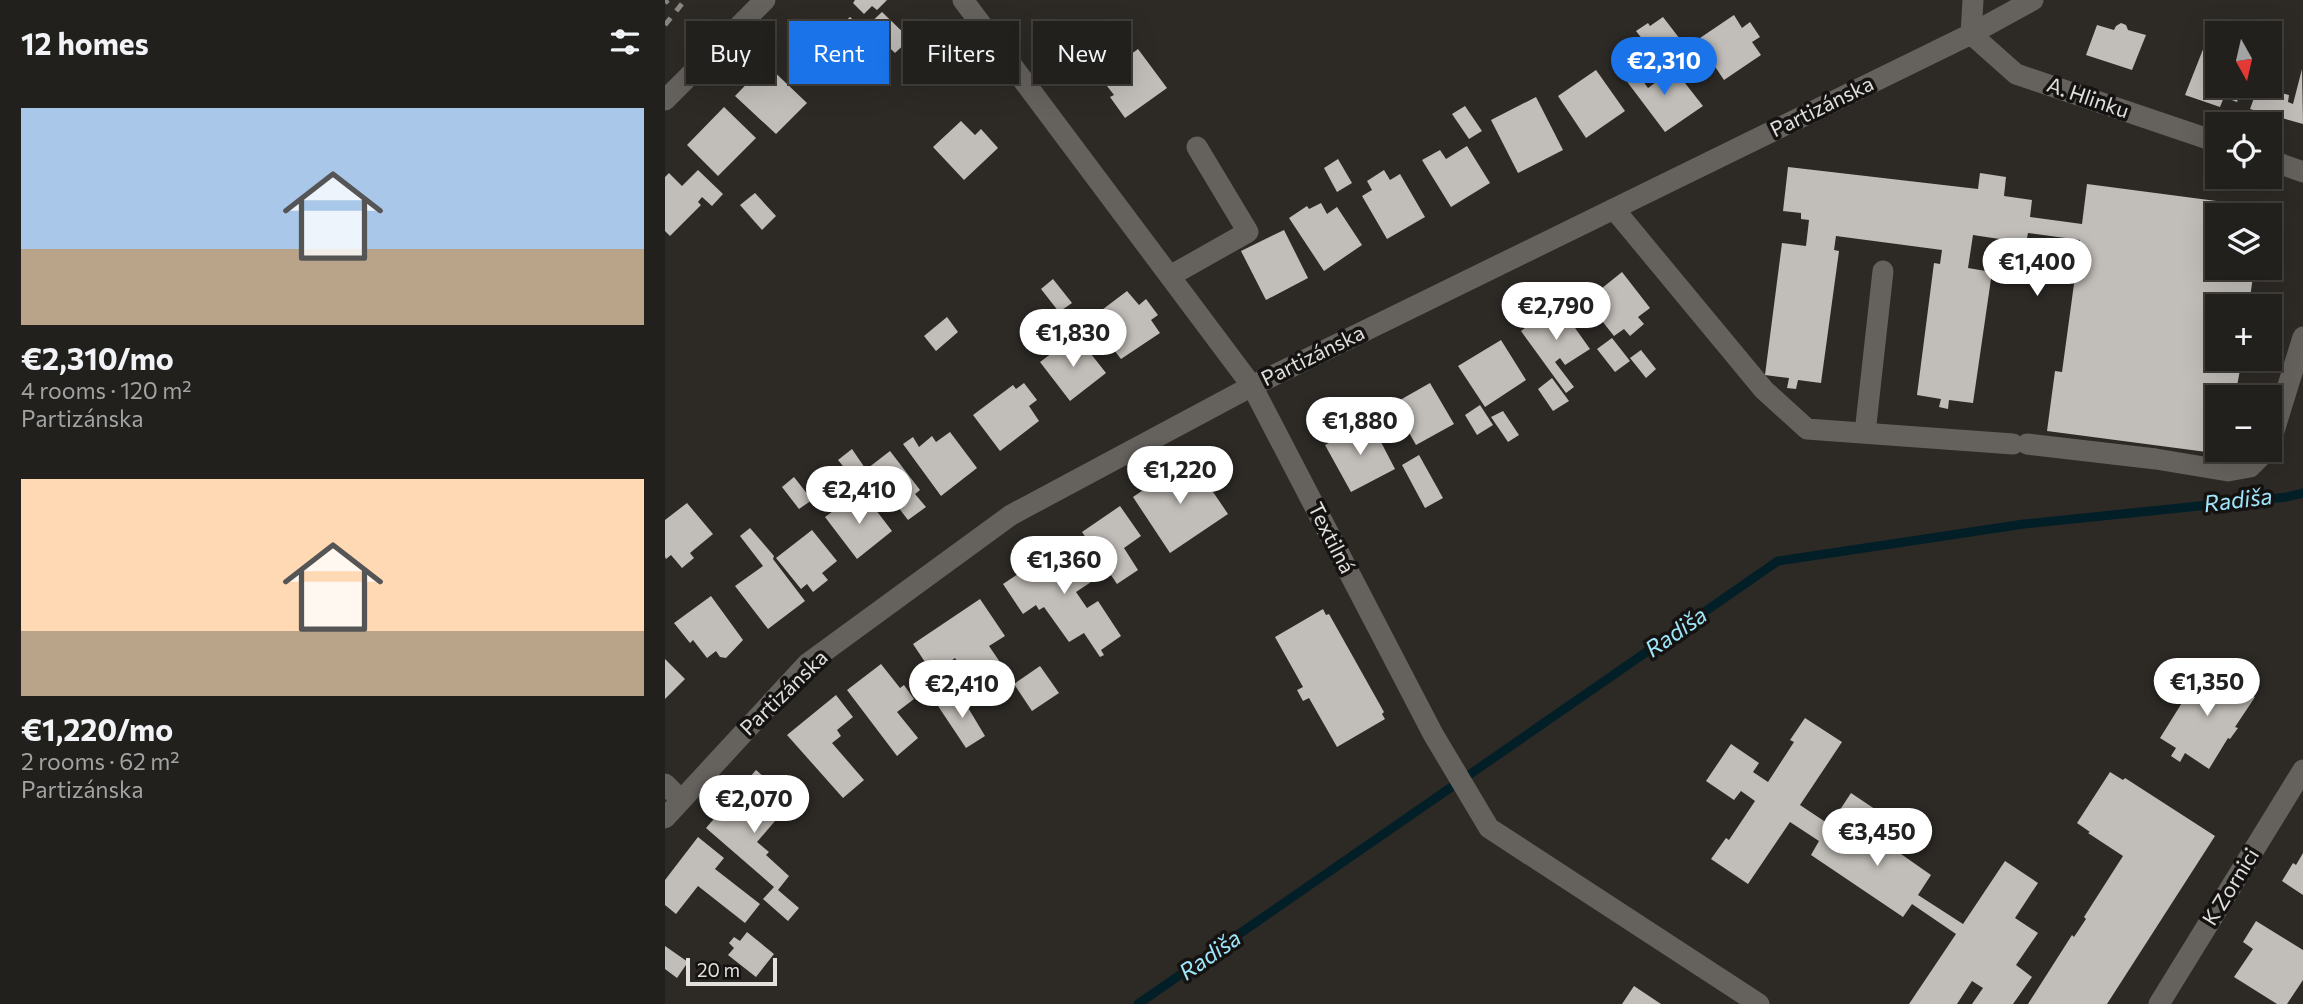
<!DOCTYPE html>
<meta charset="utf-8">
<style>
:root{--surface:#22201c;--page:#2a2825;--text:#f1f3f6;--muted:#a2a3a3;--line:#3f3e3b;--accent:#1a73e8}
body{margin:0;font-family:Commissioner,sans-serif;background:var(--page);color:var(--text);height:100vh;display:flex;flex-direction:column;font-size:26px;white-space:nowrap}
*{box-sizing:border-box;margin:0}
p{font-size:23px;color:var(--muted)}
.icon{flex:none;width:38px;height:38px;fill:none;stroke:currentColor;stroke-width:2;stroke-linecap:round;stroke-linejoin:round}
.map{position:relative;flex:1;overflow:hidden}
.details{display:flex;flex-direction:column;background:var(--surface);width:665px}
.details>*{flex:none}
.banner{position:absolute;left:21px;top:21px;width:665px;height:63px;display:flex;gap:14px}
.needle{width:46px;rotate:172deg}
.fabs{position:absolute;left:1540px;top:21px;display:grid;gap:14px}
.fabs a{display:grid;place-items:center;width:77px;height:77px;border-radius:0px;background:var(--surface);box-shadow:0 7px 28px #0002,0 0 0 2px var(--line);font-size:35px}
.scale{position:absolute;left:21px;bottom:18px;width:91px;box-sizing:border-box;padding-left:7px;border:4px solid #e2e0dd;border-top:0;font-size:19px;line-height:24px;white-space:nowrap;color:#e2e0dd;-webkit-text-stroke:5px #141311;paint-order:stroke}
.price{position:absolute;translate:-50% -60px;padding:0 16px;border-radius:24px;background:#fff;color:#222;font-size:23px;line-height:46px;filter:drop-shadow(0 2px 4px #0008)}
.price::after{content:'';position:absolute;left:50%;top:42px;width:21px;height:16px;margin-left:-10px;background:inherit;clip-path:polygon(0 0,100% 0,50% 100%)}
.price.selected{background:var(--accent);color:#fff}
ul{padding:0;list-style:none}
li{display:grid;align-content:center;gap:14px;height:371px;padding:0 21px}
li span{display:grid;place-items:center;height:217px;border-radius:0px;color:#555}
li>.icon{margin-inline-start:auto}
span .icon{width:126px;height:126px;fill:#fffc;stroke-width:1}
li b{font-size:30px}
h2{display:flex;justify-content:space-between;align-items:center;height:84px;padding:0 21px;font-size:30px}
.pill{padding:0 24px;border-radius:0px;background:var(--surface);box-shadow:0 7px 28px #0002,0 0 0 2px var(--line);font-size:24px;line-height:63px}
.pill.selected{background:var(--accent);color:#fff}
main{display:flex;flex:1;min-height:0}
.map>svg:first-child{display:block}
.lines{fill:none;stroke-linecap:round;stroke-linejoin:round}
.stream{stroke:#021e26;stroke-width:9}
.building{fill:#c1bdb8}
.minor{stroke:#65615d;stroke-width:21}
.rail{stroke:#888682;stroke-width:5;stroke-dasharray:9 9;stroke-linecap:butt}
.labels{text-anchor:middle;stroke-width:7;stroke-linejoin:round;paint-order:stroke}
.street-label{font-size:21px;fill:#e2e0dd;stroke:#141311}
.water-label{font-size:23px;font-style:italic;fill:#9fe6fc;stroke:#141311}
</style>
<main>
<section class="details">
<h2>12 homes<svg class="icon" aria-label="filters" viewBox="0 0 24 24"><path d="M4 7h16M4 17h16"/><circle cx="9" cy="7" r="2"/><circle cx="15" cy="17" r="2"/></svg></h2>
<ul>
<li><span style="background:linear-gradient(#a9c7e8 65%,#b9a48a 0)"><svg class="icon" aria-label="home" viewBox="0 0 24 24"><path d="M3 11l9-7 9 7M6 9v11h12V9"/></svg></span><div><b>€2,310/mo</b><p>4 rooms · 120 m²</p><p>Partizánska</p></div></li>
<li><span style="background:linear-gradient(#ffd9b3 70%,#b9a48a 0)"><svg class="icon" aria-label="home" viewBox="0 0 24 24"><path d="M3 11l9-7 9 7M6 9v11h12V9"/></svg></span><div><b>€1,220/mo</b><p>2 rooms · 62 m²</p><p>Partizánska</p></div></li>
</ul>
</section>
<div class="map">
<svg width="1638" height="1004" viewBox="0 0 1638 1004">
<rect width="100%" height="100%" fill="#2d2a26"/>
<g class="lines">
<polyline class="stream" points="473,1004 1113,561 1359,524 1622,497 1638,493"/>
</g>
<g class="building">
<polygon points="190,0 222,0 212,10 207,6 199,14 188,3"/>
<polygon points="217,12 245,39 230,53 202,26"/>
<polygon points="1069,15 1077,28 1085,22 1095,37 1087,42 1096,55 1059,80 1032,40"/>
<polygon points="185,17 210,40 198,52 192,46 157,83 124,51 135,40 130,34 133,32 138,36 156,19 174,36 179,31 174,27"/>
<polygon points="998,17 1018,43 1005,52 999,45 988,53 971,31 983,23 985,26"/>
<polygon points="1456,23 1461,25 1463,30 1481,35 1467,70 1421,55 1432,25 1449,30 1451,26"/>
<polygon points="1548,24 1572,33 1552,33 1552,86 1577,87 1572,102 1559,97 1555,107 1520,95"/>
<polygon points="473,49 502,88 460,118 445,97 449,95 435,77"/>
<polygon points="965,63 983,88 1009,69 1038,106 1000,132 954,71"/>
<polygon points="101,64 142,103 111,134 70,96"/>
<polygon points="1637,69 1638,124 1585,109 1593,87 1624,95 1623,102 1628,104"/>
<polygon points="931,70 960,111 921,138 893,96"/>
<polygon points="871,97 898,150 853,173 826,120"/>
<polygon points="800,106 817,131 804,139 787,114"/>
<polygon points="59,107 91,138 53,176 22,145"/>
<polygon points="296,121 310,135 316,129 333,148 299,180 268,147"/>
<polygon points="802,146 825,183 786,207 757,160 775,150 781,159"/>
<polygon points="673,159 687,183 672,192 659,168"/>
<polygon points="1123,167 1313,189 1315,173 1341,177 1339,196 1367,200 1365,217 1417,224 1422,184 1597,207 1596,215 1552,215 1552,268 1589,268 1584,306 1552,306 1552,359 1577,359 1570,397 1552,397 1552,450 1573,450 1572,456 1382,431 1390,371 1397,372 1415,240 1363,233 1361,243 1308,235 1303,268 1327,272 1308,403 1284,400 1283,409 1274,407 1276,399 1252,395 1269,263 1275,264 1277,250 1171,236 1169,250 1174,251 1156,383 1133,380 1131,389 1122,388 1124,378 1100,375 1117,243 1141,246 1144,220 1136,219 1136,213 1118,211"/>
<polygon points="33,170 58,194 47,206 37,197 33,202 36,205 5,236 0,231 0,177 4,173 17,186"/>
<polygon points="719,170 725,180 735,174 760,217 722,239 697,196 707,190 702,181"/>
<polygon points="90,193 111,216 97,230 75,205"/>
<polygon points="656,203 662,214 672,207 697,245 659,271 624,218 642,206 644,209"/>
<polygon points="619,230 643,278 601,300 576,251"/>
<polygon points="957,272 985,308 973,317 979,324 965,336 959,329 949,336 921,301"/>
<polygon points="388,279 407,303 394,312 376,289"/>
<polygon points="462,291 474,305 481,299 493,315 486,320 495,333 456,359 425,319"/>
<polygon points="893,304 925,349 900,365 895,358 890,362 909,387 901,393 856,331"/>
<polygon points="282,317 293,332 271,351 259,336"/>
<polygon points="947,338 965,361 950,372 932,349"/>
<polygon points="415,340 441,373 405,401 375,362 403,341 407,346"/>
<polygon points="836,340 861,380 820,407 793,366"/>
<polygon points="976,350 991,369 981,378 965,358"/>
<polygon points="887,378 904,401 888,411 873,389"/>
<polygon points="359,383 372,400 364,406 374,421 335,451 308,415 348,385 351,389"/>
<polygon points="765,383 789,424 751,445 728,404"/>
<polygon points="815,405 828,425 812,435 800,415"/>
<polygon points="838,411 854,435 843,442 826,417"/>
<polygon points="705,421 730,469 686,492 660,445"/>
<polygon points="285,432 312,468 276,496 238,444 248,437 254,447 267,436 271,442"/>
<polygon points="187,449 202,471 190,481 173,460"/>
<polygon points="225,451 255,490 250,494 261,507 243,520 203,468"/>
<polygon points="754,455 778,498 760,508 737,465"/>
<polygon points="525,458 563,514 505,553 468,497"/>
<polygon points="129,477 147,500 134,509 117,487"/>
<polygon points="201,497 227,531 192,559 160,517 186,498 191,505"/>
<polygon points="22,503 48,534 25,553 29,558 17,568 6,555 1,559 0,557 0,520"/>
<polygon points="455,506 476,536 459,548 473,570 452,584 417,532"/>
<polygon points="85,528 109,556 108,559 140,601 103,629 70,586 98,566 75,536"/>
<polygon points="147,530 172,561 157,573 163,580 148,592 142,584 136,589 111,558"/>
<polygon points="405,539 432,578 411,592 422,608 433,601 456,636 436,650 439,655 435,657 419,633 404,642 379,607 374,610 371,605 358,614 338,584"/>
<polygon points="46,596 78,640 61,658 55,657 51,651 42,658 28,640 25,643 9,623"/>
<polygon points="315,599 340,636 324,646 337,665 319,678 329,692 317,699 290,658 268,674 248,644"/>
<polygon points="658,609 661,615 664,614 719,712 717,714 720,719 672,747 644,698 638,701 632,690 638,687 610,637"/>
<polygon points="0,659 20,679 0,699"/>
<polygon points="216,664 235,688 239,685 249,699 232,712 253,738 232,756 182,690"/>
<polygon points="375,666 394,693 367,711 349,684"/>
<polygon points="1540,666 1590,697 1570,727 1573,728 1565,739 1563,738 1544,769 1520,753 1515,762 1506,756 1511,748 1495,738"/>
<polygon points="293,691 320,736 301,748 273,706"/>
<polygon points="171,695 188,717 172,730 176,736 167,743 199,780 178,798 122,735"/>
<polygon points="1140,718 1177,742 1135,805 1165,825 1186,793 1241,830 1231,845 1238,850 1236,854 1266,875 1253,895 1298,924 1340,861 1373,883 1350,918 1373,933 1351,965 1367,977 1348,1004 1307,1004 1318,988 1307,981 1292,1004 1244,1004 1291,934 1247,904 1238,917 1146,855 1154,841 1125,822 1083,884 1046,859 1061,838 1064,840 1090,801 1076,791 1069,800 1041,781 1066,744 1094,763 1088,772 1103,782 1129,742 1125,740"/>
<polygon points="91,770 115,791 104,804 116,814 92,842 104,852 101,855 124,876 113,890 134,908 123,921 98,899 109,887 41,828"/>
<polygon points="1445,772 1458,780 1460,778 1550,836 1442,1004 1363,1004 1407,935 1409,937 1421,919 1419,917 1458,856 1423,833 1425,832 1412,823"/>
<polygon points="33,837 59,858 50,869 95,904 80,923 33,886 11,914 0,905 0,880"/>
<polygon points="1638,853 1638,895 1617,881 1628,863 1631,865"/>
<polygon points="1591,921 1638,950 1638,980 1622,1004 1612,1004 1569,977 1588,949 1578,942"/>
<polygon points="82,932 109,954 91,977 63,955 69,948 64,943 69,937 75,941"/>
<polygon points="0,946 23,962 12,978 0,969"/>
<polygon points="969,986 996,1004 957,1004"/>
</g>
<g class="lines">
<g class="minor">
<polyline points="298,0 587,386 768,734 824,828 1094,1004"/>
<polyline points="1308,0 1306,34 1351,74 1552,142"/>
<polyline points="0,100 100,0"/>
<polyline points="1605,160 1638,172"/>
<polyline points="949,209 1099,390 1142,429 1348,444"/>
<polyline points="505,276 583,232 532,147"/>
<polyline points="1200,433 1218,271"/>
<polyline points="1362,444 1491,459 1563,471 1585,467 1602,450"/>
<polyline points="1605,444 1638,337"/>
<polyline points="0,784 15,799"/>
<polyline points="0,818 142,664 346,515 587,386 1306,34 1368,0"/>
<polyline points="1494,1004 1638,770"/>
</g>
<g class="rail">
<polyline points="0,3 3,0"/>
<polyline points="0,25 20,0"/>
</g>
</g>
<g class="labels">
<g class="street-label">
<text transform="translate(1423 98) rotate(19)" y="7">A. Hlinku</text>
<text transform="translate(1157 107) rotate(-26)" y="7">Partizánska</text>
<text transform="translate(648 356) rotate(-26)" y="7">Partizánska</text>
<text transform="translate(666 538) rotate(63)" y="7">Textilná</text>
<text transform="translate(119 693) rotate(-44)" y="7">Partizánska</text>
<text transform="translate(1566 887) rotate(-58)" y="7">K Zornici</text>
</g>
<g class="water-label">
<text transform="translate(1573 500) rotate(-7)" y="8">Radiša</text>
<text transform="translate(1011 632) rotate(-35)" y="8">Radiša</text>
<text transform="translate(545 955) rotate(-35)" y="8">Radiša</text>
</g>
</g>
</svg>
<div class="fabs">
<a><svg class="needle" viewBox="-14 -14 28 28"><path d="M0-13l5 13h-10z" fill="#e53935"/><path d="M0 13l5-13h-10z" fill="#a2a3a3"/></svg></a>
<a><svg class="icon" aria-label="locate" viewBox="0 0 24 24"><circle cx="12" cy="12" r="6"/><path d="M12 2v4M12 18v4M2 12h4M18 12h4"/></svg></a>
<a><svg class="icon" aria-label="layers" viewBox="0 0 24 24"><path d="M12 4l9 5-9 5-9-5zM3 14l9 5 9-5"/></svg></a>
<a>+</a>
<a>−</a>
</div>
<div class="scale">20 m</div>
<b class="price selected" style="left:999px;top:97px">€2,310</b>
<b class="price" style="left:1372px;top:298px">€1,400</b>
<b class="price" style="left:891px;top:342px">€2,790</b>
<b class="price" style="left:408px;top:369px">€1,830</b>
<b class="price" style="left:695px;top:457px">€1,880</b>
<b class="price" style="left:515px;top:506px">€1,220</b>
<b class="price" style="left:194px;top:526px">€2,410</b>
<b class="price" style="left:399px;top:596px">€1,360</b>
<b class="price" style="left:1542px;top:718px">€1,350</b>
<b class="price" style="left:297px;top:720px">€2,410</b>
<b class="price" style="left:89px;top:835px">€2,070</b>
<b class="price" style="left:1212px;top:868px">€3,450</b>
<div class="banner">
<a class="pill">Buy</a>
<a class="pill selected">Rent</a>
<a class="pill">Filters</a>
<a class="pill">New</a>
</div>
</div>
</main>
